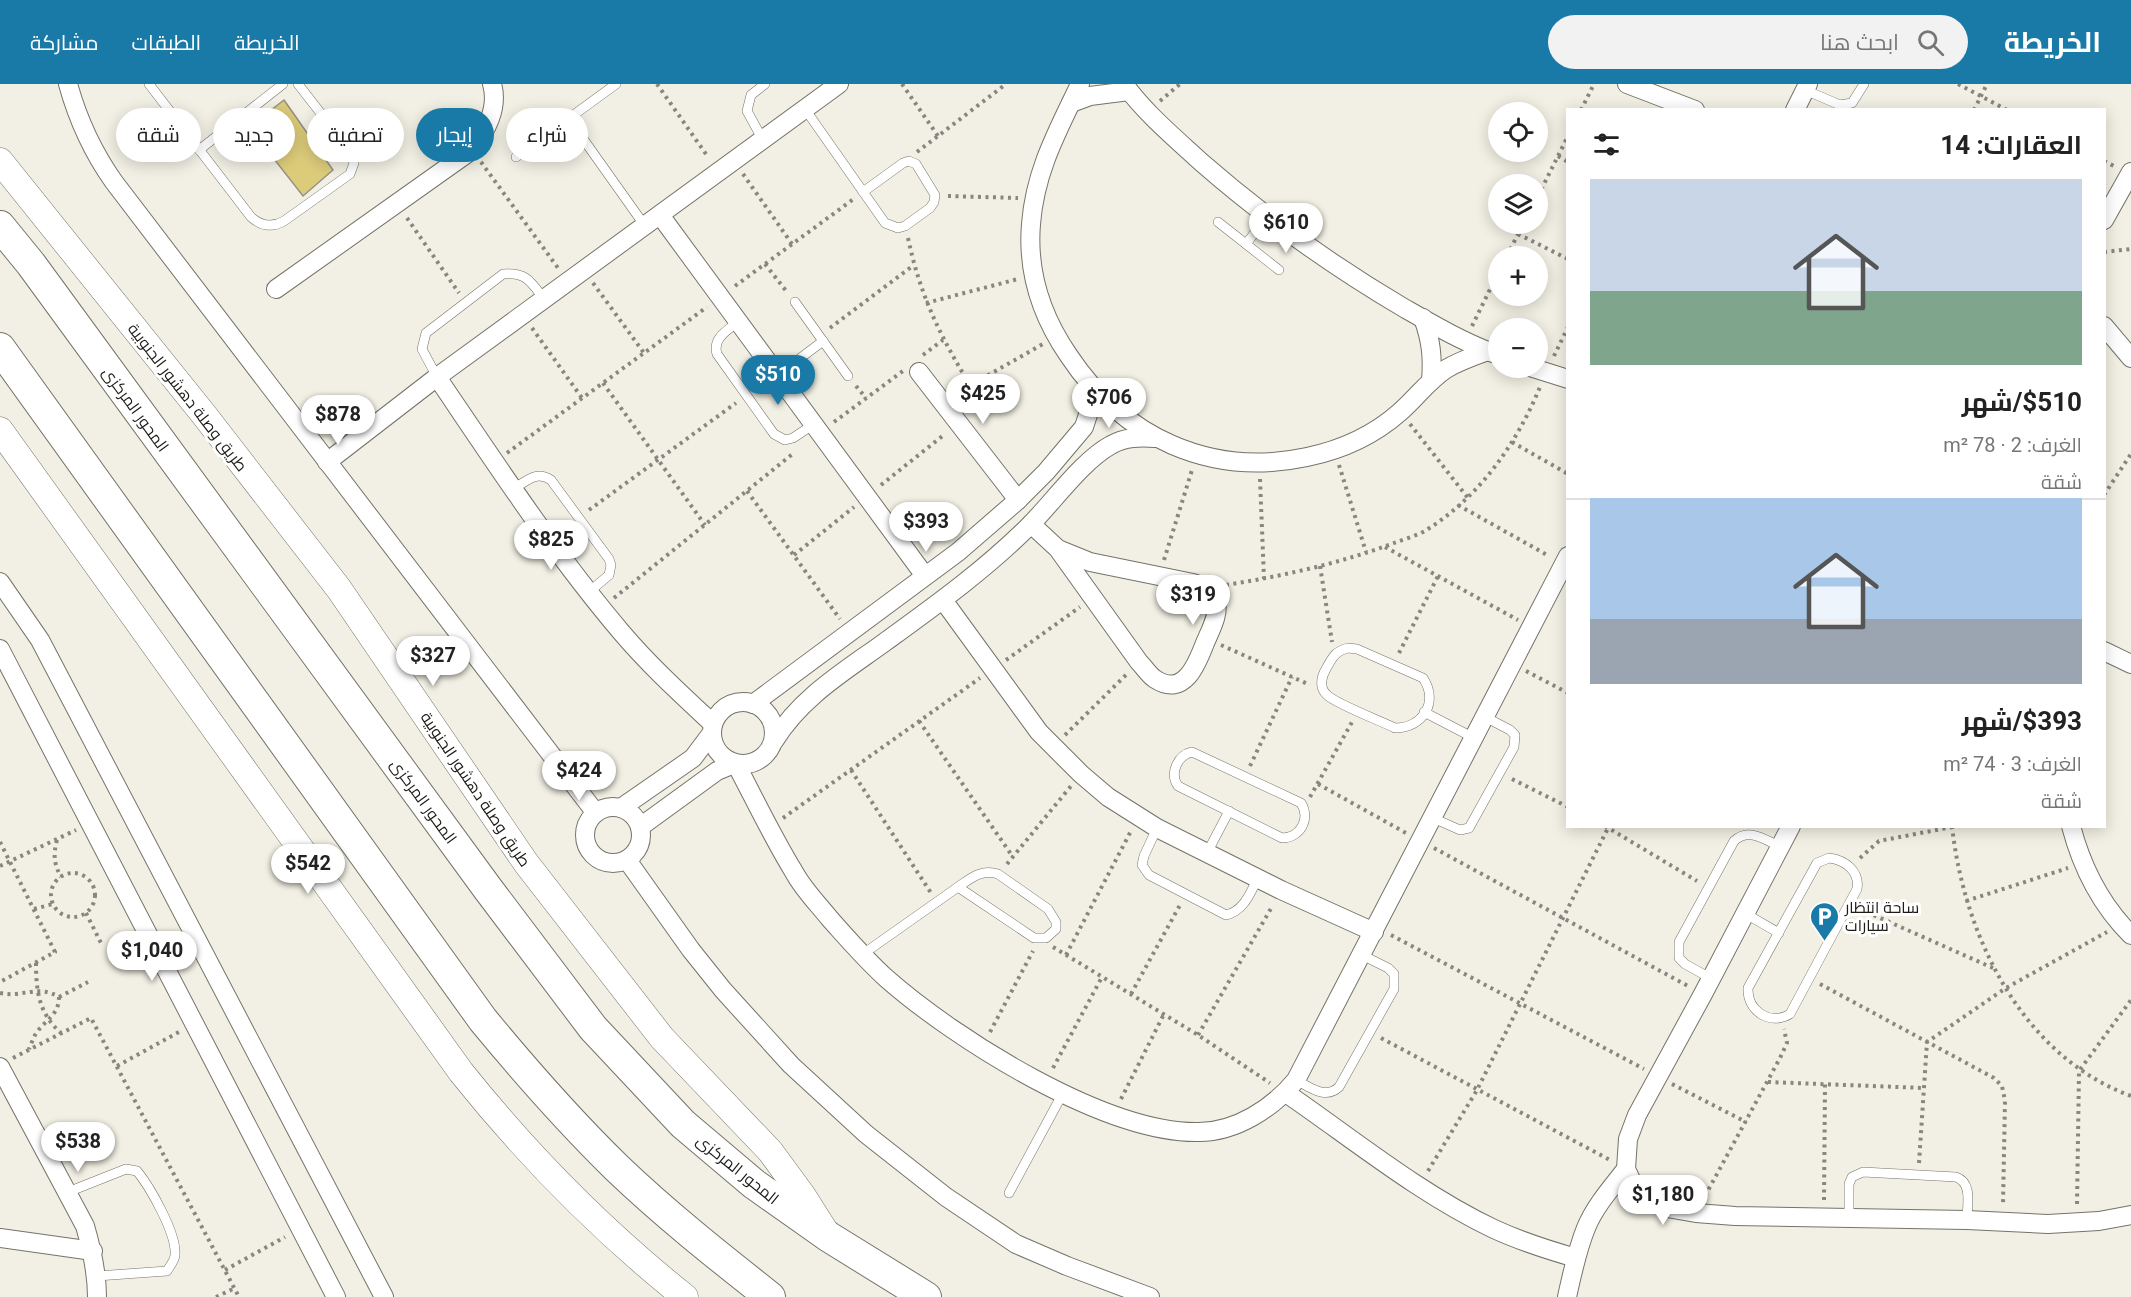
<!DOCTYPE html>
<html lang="ar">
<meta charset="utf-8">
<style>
:root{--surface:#fff;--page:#f2f2f2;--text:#222;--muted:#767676;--line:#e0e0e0;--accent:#1a7aa7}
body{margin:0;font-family:Roboto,Cairo,sans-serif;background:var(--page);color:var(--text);direction:rtl;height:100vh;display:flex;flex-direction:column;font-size:22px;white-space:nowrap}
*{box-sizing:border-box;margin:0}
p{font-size:20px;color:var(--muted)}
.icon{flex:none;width:33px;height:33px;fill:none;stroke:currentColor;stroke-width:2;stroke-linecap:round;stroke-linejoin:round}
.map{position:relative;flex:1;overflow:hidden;direction:ltr}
.details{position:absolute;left:1566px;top:24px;width:540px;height:720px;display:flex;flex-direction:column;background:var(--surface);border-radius:0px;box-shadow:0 3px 15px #0003;direction:rtl}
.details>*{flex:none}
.banner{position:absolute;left:18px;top:24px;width:570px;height:54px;direction:rtl;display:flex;gap:12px}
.buttons{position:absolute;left:1488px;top:18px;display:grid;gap:12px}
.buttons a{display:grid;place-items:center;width:60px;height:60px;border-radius:50%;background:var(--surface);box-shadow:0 3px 15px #0003;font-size:30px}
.price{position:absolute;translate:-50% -51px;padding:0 14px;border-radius:21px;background:#fff;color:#222;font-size:20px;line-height:39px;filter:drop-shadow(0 2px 3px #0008)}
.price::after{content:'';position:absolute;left:50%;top:36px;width:18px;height:14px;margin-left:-9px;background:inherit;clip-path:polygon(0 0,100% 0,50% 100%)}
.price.current{background:var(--accent);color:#fff}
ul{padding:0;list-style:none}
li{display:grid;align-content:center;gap:12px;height:318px;padding:0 24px}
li+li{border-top:2px solid var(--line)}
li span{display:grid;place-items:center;height:186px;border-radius:0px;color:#555}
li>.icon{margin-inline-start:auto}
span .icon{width:108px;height:108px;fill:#fffc;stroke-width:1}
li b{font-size:26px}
h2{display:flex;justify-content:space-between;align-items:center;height:72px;padding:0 24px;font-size:26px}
.tag{padding:0 21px;border-radius:27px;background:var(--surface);box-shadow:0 3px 15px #0003;font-size:21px;line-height:54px}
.tag.current{background:var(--accent);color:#fff}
header{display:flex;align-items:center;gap:36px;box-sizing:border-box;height:84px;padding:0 30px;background:var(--accent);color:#fff}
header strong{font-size:28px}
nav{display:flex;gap:33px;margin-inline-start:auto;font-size:21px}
.search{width:420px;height:54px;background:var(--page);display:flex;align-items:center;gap:15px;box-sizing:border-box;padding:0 21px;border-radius:33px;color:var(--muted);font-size:22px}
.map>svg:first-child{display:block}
.building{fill:#dccc7a;stroke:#939186;stroke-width:1.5}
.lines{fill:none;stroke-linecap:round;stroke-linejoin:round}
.service-casing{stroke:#757368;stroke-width:10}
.minor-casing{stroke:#757368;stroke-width:20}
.secondary-casing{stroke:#757368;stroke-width:27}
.trunk-casing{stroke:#757368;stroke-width:32}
.path{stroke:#88877f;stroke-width:4;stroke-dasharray:3 4.5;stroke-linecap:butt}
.service{stroke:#fff;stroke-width:9}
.minor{stroke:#fff;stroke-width:18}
.secondary{stroke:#fff;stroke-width:26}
.trunk{stroke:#fff;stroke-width:30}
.labels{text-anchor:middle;stroke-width:6;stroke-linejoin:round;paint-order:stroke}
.street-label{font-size:16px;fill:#1c1b17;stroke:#fff}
.poi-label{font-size:16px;fill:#1c1b17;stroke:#fff;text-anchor:start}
</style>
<header>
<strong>الخريطة</strong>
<div class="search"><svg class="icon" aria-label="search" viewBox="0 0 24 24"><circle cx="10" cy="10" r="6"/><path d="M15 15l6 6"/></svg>ابحث هنا</div>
<nav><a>الخريطة</a><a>الطبقات</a><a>مشاركة</a></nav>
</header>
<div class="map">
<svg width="2131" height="1213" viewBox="0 0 2131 1213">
<rect width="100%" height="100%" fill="#f2f0e4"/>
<polygon class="building" points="284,16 333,86 303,112 249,43"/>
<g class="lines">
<defs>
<g id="service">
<path d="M149,0l102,133c10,9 21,11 33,4l66,-47 4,-11 -4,-12 -52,-67"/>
<polyline points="1805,6 1840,21 1852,19 1864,0"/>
<polyline points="805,25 885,139 898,144 905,142 930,124 934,118 935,111 916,80 909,77 903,79 863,108"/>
<polyline points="569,35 645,142"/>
<polyline points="763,56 747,27 751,11 765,0"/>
<polyline points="199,66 283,0"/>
<polyline points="516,73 616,0"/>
<polyline points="1218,138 1279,186"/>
<polyline points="1246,160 1267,133"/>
<polyline points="795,218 848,292"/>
<path d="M739,237c-11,9 -27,17 -22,33l57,80 11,6 8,-2 21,-14"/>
<polyline points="778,291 823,257"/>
<path d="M437,293l-15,-28 4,-16 77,-59c24,-2 28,8 41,25"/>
<path d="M513,405c14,-8 23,-19 38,-9l58,79 2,6 -2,10 -20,17"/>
<path d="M1348,564l9,1 66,29c16,24 0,50 -28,50 -14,-7 -59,-24 -68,-33 -8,-7 -6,-18 -1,-26 6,-11 9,-18 22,-21z"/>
<polyline points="1424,628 1474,654"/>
<path d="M1192,668l109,51c10,16 -1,35 -19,35l-104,-52c-9,-13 0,-31 14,-34z"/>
<polyline points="1433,734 1460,746 1469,744 1514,663 1515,651 1510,646 1485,633"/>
<path d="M1157,744l-13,28 -2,9 7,10 77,40c18,-4 24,-22 32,-37"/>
<polyline points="1207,769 1229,727"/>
<path d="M1829,774c16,2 31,13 28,31l-67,125c-20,12 -43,-3 -42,-26l69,-125z"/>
<polyline points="1746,830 1779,849"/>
<path d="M863,870l95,-67 76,51h12l10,-9v-7l-8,-13 -50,-35c-17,-5 -27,4 -40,13"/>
<path d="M1712,895l-27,-15 -6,-6v-16l55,-101c15,-14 31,-1 47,6"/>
<path d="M1296,996c14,7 29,20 43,7l55,-98v-15l-6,-6 -26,-13"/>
<path d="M68,1108l58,-23 11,2c13,16 40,63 38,84 0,5 -5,11 -8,16l-70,5"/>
<polyline points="1009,1109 1063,1009"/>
<path d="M1849,1134v-34l3,-7 11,-5 93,5c17,6 11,28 11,43"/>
</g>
<g id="minor">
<path d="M68,0c10,36 24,67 46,98l481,630"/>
<path d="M1080,0c-22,46 -45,87 -49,140 -4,48 11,93 38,132 54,81 141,122 238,101 34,-7 67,-22 93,-45 16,-14 28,-31 46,-43 13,-8 28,-13 42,-18"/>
<path d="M1124,0c21,29 51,54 77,78 63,55 130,103 203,146 28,16 59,34 89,45"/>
<polyline points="1627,0 1695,26"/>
<polyline points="1071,19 1090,12 1129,7"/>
<polyline points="1795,26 1808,0"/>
<polyline points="660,131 925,492"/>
<polyline points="2104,136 2131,88"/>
<path d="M276,205l196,-139c14,-19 27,-42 20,-66"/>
<path d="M1423,234c8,22 10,39 8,63"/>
<polyline points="2104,242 2131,274"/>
<polyline points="1533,284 1568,295"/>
<polyline points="919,288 1018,416"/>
<path d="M437,293c59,87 117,176 185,256 28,33 60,62 91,91"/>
<polyline points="327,378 437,293 839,0"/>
<path d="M1031,440l27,25 32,13 103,21c9,3 17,6 22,16 6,13 -5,32 -10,44 -8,21 -21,55 -50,36 -6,-4 -11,-12 -16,-17l-81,-113"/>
<polyline points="0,498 40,556 384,1213"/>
<polyline points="943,516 1039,648 1081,690 1108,713 1157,744 1281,806 1374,848"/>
<polyline points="0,565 336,1213"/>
<polyline points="2104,567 2131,580"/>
<circle cx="743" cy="649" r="31"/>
<polyline points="753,620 958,468 1018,416 1046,388 1084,343 1092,318 1093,304"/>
<path d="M774,657c27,-44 71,-70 111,-99 51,-37 101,-73 145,-117 23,-23 53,-65 81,-80 14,-8 29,-8 44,-7"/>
<path d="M736,680c19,36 37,74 58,108 9,17 24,32 36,47 18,20 36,41 56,59 69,61 220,156 313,154 37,0 74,-24 97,-52l272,-524"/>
<circle cx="613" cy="751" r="28"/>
<polyline points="621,724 693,674 711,650"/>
<polyline points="1791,742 1703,910 1637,1031 1628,1055 1626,1085 1634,1102 1648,1115 1667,1124 1696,1129 1735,1132 1967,1136 2048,1140 2099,1137 2131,1131"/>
<path d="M2071,742c11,42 30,79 60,109"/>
<polyline points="640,743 717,687 734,680"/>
<polyline points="627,776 691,866 723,906 791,981 866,1050 946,1113 1016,1160 1067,1182 1150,1213"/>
<path d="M0,983l85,159c7,24 12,46 12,71"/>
<path d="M1286,1009c67,46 134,101 208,136 26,12 54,21 82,29"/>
<polyline points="0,1154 93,1167"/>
<path d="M1567,1213c5,-23 10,-47 19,-69 9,-22 26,-41 40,-59"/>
</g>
<g id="secondary">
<polyline points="0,77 205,332 339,505 526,779 662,954 770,1067 803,1112 827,1150"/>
<path d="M0,346l461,642c67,84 140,158 224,225"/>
</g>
<g id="trunk">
<polyline points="0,142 31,180 488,805 593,944 683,1040 754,1100 829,1153 926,1213"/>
<path d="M0,264l483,672c42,51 86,101 134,148 48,46 101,88 153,129"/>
</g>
</defs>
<use href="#service" class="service-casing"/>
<use href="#minor" class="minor-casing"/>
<use href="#secondary" class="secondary-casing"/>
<use href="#trunk" class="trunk-casing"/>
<g class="path">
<polyline points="657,0 708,73"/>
<polyline points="902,0 938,52"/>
<polyline points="1958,0 2007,26"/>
<polyline points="1160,17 1180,0"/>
<polyline points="1581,26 1594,0"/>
<polyline points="1974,26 1987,0"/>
<polyline points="917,68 1006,0"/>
<polyline points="1558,72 1568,78"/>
<polyline points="2104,77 2114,82"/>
<polyline points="481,78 558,184"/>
<polyline points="743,90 792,160"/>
<polyline points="948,112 1018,114"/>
<polyline points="1538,112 1568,52"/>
<polyline points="407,134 459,209"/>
<polyline points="1518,150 1568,175"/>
<path d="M908,154c12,57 32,98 62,147"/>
<polyline points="2104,168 2131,165"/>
<polyline points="1507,172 1523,140"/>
<polyline points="765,180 787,208"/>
<polyline points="593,199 644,269"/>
<polyline points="735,202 855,114"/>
<polyline points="926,219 1018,195"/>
<polyline points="1472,242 1498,189"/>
<polyline points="532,244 582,314"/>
<polyline points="830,244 914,181"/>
<polyline points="923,271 943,256"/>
<polyline points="1554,272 1568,243"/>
<polyline points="603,299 705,441"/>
<polyline points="856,302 866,314"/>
<polyline points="955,310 1043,260"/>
<polyline points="834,338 903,287"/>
<polyline points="1410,340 1468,414"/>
<polyline points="1512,358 1568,390"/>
<polyline points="507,369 707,223"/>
<polyline points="1339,381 1366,468"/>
<polyline points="1260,395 1264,495"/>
<polyline points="881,401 945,350"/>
<polyline points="747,407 840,535"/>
<polyline points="2104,411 2131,370"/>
<polyline points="1458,421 1549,472"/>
<polyline points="589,426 736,319"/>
<polyline points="1385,463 1518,536"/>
<polyline points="794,471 854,423"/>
<polyline points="1164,476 1192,386"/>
<polyline points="1320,482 1332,558"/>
<path d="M1226,501c57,-9 115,-22 168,-42 11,-4 25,-8 34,-14 52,-33 89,-86 112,-142"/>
<polyline points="614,514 795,368"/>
<polyline points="1221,561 1310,601"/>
<polyline points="1399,569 1438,492"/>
<polyline points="1006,576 1080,523"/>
<polyline points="1526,587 1568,609"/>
<polyline points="919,637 1013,773"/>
<polyline points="1065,651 1128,589"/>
<polyline points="1250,682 1292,593"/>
<polyline points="851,686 931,809"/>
<polyline points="1512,695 1568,723"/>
<polyline points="1318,700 1406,749"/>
<polyline points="1310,713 1352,638"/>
<polyline points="783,734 980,594"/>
<polyline points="1605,742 1697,797"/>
<path d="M1952,742c12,110 70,230 179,270"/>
<path d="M57,756c-4,15 -3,24 4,37"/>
<polyline points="0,758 55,868 0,898"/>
<polyline points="1434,764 1688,902"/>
<polyline points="1860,774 1879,757 1952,743"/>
<polyline points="1007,780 1071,702"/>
<polyline points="0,782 76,746"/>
<circle cx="73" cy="811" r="22"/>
<polyline points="1966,817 2068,784"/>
<polyline points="34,825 53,820"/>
<polyline points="1860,825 1993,884"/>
<polyline points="86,829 101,859"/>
<polyline points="1391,851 1644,985"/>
<polyline points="1053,863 1198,951 1270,999"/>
<polyline points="1066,871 1131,747"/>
<path d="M36,879c0,28 3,51 25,70"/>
<polyline points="1820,900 1994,994 2002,1002 2005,1017 2003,1121"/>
<path d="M0,909c22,5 38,-9 59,4 0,19 -15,23 -24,38 -2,4 -4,9 -6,14"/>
<polyline points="1131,910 1180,821"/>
<polyline points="59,913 88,898"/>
<polyline points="990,948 1033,867"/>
<polyline points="1198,951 1273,821"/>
<polyline points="1381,954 1610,1076"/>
<polyline points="13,974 91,934 239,1213"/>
<polyline points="117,982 179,948"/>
<polyline points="1053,984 1102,893"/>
<polyline points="1768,998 1924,1004"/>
<polyline points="1672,1000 1746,1038"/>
<polyline points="1121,1015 1164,930"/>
<polyline points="1919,1079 1927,958 2006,904 2107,848"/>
<polyline points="1428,1087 1477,1006 1609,742"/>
<polyline points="1705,1112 1780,974 1787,959 1784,945"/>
<polyline points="1824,1116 1825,1000"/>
<polyline points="2077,1120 2079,987 2131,916"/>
<polyline points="225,1186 285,1153"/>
<polyline points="216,1213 235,1204"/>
</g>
<use href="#service" class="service"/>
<use href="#minor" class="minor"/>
<use href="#secondary" class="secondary"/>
<use href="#trunk" class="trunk"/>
</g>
<defs>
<symbol id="parking-pin" viewBox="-11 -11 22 30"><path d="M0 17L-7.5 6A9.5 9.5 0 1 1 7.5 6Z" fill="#1a7aa7" stroke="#fff"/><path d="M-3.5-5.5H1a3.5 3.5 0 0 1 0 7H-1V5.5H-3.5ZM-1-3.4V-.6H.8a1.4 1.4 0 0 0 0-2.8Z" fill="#fff"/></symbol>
</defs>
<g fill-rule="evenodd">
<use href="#parking-pin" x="1808" y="816" width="33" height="45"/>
</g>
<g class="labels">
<g class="street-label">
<text transform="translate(188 313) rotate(52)" y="6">طريق وصلة دهشور الجنوبية</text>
<text transform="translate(136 325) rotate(54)" y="6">المحور المركزى</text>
<text transform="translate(476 705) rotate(56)" y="6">طريق وصلة دهشور الجنوبية</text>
<text transform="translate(424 717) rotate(54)" y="6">المحور المركزى</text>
<text transform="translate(738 1085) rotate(39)" y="6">المحور المركزى</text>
</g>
<g class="poi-label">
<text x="1845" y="829">ساحة انتظار<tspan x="1845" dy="18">سيارات</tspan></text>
</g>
</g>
</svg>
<div class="buttons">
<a><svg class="icon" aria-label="locate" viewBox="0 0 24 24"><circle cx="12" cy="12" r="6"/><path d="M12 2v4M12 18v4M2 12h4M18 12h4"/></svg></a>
<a><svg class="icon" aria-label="layers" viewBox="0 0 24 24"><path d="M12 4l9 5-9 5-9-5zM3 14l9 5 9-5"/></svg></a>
<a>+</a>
<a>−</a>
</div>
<b class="price" style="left:1286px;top:170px">$610</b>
<b class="price current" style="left:778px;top:322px">$510</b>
<b class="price" style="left:983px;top:341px">$425</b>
<b class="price" style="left:1109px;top:345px">$706</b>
<b class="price" style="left:338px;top:362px">$878</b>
<b class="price" style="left:926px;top:469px">$393</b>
<b class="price" style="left:551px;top:487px">$825</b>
<b class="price" style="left:1193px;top:542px">$319</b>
<b class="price" style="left:433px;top:603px">$327</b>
<b class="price" style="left:579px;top:718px">$424</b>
<b class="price" style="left:308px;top:811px">$542</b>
<b class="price" style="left:152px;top:898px">$1,040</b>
<b class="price" style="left:78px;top:1089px">$538</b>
<b class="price" style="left:1663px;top:1142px">$1,180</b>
<div class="banner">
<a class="tag">شراء</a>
<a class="tag current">إيجار</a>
<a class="tag">تصفية</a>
<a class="tag">جديد</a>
<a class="tag">شقة</a>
</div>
<section class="details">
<h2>العقارات: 14<svg class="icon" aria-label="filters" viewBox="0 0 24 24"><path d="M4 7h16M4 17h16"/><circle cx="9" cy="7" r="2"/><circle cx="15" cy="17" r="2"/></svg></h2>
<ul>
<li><span style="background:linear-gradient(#c9d6e8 60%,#7fa58c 0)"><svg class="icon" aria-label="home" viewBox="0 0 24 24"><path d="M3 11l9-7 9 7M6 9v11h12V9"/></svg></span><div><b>$510/شهر</b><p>الغرف: 2 · 78 m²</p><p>شقة</p></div></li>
<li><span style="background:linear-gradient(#a9c7e8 65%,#9aa5b1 0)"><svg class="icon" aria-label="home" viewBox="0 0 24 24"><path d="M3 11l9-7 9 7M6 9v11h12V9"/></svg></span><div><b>$393/شهر</b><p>الغرف: 3 · 74 m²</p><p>شقة</p></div></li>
</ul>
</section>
</div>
